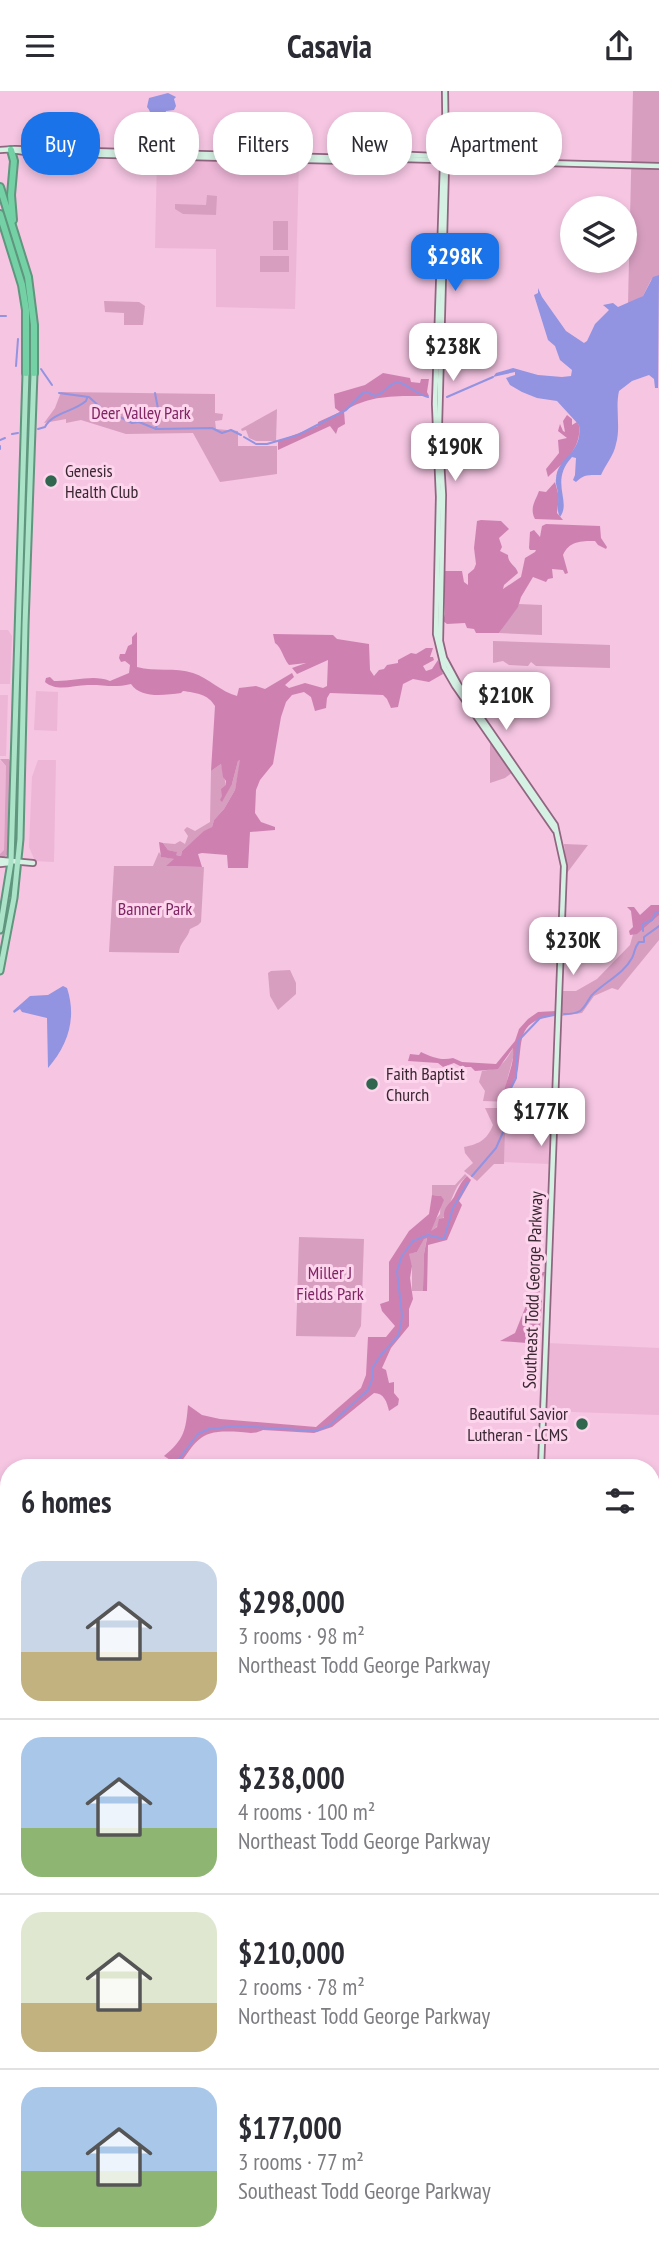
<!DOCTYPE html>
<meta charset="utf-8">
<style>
:root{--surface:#fff;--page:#f7f7f7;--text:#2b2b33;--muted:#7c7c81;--line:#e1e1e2;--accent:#1a73e8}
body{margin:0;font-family:"PT Sans Narrow",sans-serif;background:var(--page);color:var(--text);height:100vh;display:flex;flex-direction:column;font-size:26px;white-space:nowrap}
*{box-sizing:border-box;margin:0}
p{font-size:23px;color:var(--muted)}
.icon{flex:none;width:38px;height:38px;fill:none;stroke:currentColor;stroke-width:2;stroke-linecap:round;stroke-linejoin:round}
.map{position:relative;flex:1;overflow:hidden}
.panel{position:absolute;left:0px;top:1368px;width:660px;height:800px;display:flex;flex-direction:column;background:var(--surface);border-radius:28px 28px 0 0;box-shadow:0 4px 10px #0003}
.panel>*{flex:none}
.guide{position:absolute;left:21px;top:21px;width:618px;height:63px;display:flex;gap:14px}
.controls{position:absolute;left:560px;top:105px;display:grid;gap:14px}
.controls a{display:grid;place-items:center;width:77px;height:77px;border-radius:50%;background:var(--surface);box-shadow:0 4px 10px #0003;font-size:35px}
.price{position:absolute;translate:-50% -60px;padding:0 16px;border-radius:14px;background:#fff;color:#222;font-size:23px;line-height:46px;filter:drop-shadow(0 2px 4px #0008)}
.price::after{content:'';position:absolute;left:50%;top:42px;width:21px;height:16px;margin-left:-10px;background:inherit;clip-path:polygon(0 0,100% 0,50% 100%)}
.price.selected{background:var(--accent);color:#fff}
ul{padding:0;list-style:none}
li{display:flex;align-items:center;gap:21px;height:175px;padding:0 21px}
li+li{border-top:2px solid var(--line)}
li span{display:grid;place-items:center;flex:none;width:196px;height:140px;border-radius:21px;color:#555}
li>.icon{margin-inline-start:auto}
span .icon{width:84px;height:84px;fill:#fffc;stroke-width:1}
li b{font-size:30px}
h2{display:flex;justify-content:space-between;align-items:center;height:84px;padding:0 21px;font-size:30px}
.pill{padding:0 24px;border-radius:28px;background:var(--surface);box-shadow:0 4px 10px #0003;font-size:24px;line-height:63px}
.pill.selected{background:var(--accent);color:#fff}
header{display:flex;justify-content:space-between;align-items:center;height:91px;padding:0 21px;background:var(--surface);font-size:32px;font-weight:600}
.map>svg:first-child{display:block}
.built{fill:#edb6d7}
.green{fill:#d79ec0}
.forest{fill:#ce81b1}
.water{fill:#9293e1}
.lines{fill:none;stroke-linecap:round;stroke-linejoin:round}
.stream{stroke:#9293e1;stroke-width:2}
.secondary-casing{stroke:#90657f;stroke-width:8}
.primary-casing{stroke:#5f967d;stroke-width:9}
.motorway-casing{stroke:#5f967d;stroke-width:10}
.secondary{stroke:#d5f1e4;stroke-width:4.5}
.primary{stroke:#abe3c9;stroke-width:5}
.motorway{stroke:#73d1a5;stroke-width:6}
.rail{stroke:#6d5262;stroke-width:2}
.poi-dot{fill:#2f664d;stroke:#fdd5ec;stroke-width:2.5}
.labels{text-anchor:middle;stroke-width:6;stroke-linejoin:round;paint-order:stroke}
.park-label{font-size:18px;fill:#7f2564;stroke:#fdd5ec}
.poi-label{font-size:18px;fill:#392732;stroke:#fdd5ec;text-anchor:start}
.street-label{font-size:18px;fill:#392732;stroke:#fdd5ec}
</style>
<header><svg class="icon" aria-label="menu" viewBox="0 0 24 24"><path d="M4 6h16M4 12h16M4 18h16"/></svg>Casavia<svg class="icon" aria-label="share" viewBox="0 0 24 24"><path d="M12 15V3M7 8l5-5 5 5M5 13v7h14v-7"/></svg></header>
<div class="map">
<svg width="659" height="2168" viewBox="0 0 659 2168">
<rect width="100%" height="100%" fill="#f5c5e2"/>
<g class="built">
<polygon points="157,66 299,71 295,218 216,216 216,158 155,157"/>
<polygon points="0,539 8,539 12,545 10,593 0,593"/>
<polygon points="36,600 58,601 57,640 34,639"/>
<polygon points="0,604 8,604 6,665 0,665"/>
<polygon points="0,669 6,675 4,759 0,763"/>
<polygon points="38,669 56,669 54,771 35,770 29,756 32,686"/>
<polygon points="509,1016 552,1018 550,1073 504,1071 505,1042 512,1030"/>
<polygon points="547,1252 659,1257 659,1324 545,1320"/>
<rect x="0" y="1546" width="9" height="159"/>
<polygon points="80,2160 233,2160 234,2168 83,2168"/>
</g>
<g class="green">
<polygon points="633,0 659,0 659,184 651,189 643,205 628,213"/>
<polygon points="207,104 217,105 216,124 183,123 175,118 175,113 206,114"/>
<rect x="273" y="130" width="15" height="29"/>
<rect x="260" y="165" width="29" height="16"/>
<polygon points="104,210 139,211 145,215 143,234 124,234 124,222 105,221"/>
<polygon points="61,301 215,303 215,322 223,323 222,329 215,330 216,338 238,340 238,355 277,355 277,383 220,391 193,342 126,343 81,329 66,332 66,328 44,332 55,317"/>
<polygon points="277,318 276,350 256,350 249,347 246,339 242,340 241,338"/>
<polygon points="519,513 542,514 542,544 499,542"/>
<polygon points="493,550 610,554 610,577 536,575 531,571 528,575 509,574 503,570 493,572"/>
<polygon points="490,647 513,681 505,687 490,692"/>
<polygon points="0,668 9,668 11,672 8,763 3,767 0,767 0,763 4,759 6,675"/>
<polygon points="241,668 235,699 224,718 214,729 212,736 191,752 182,760 181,765 176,764 176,761 168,759 163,752 175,753 180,750 185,753 188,745 184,739 187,736 195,740 210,731 211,680 221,673 226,694 232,693 238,670"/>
<polygon points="564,753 588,754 567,782"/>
<path d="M159,761l3,5 13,2 -8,7 37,1 -3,55 -3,3 -8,4c-2,9 -11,14 -11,24l-70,-1 5,-86h39z"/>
<polygon points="659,818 659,849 618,899 612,897 594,905 582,922 561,925 562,900 576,900 597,888 630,854 635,836 642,827"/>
<polygon points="290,879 296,892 296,903 278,919 270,905 268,882 271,880"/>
<path d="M513,957l2,1c-3,15 -8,28 -10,43l4,4v6l-26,-1 2,-10 -6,-9 3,-11c19,-3 22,-7 31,-23z"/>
<path d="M485,1017h24l3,14 -7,11 -1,31h-10l-17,17 -13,-10 9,-8 -8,-10 -1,-6c15,-3 23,-7 29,-22z"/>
<path d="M465,1083l2,2c-4,4 -9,8 -11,13 -8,16 -10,33 -26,43l4,-11 6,-7 1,-18 -9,-1v-10h23z"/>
<polygon points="299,1146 364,1148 361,1235 355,1246 296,1245"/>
<polygon points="427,1146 424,1163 423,1200 412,1200 412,1175 408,1163 417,1161 424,1147"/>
<polygon points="651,1733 659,1733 659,2168 510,2168 510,2160 651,2160"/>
<polygon points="9,2096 9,2160 27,2160 27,2168 0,2168 0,2103 8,2100"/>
</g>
<g class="forest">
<path d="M383,282l27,5 1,4 9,1 1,-4h8l-2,13 2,4c-31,0 -58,-2 -85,15l1,13 -7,4 -2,6 -6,-8 -52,24v-9l40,-15v-4l22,-10 -5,-4 -1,-14 31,-9z"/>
<path d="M567,324l5,4v6l5,-3 2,3c3,24 -16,38 -31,52l-2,-8 13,-16 -1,-13 9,-2 -9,-7 2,-7 3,7 2,1 -2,-11z"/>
<path d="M555,391l4,15 -2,16 6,7 -28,-1c-6,-11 1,-19 4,-28l7,1z"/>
<path d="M481,429l20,1 8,8 -10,9 3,9 -2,4 8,4c0,9 8,10 10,18l-14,12 -1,4 18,-12 4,-19 10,-6 1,-2h-6l-1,-2 1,-16 4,-2 6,7 2,-11 4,-2 54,2 1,12 6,9 -1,2 -8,-4 -3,-4c-14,0 -26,0 -32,14l5,18 -3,1 -2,-4 -11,-1 1,9 -5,1 -2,3 -13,-5 -12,20 -3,10 -19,26h-23l-2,-4 -7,-1 -2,-5 -18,1 -4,-3 2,-7 -1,-43h18l2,11 4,3v-11l6,-5 2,-5 -2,-16 3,-27z"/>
<path d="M137,541v35c18,5 38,0 56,6 16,5 28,19 44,23l2,-8 17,-2 9,3 27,-16 2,4 -9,8 4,3 16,-5 18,5 4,-2 1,-26 -31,14 -5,-6 14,-5 -17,2c-6,-7 -7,-17 -14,-22l-2,-9 60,1 4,4 32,5 1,26 4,6 5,-6 5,-1 3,-4 11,-2v-3l13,-7 5,1 10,-6h7l-3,9h3l1,3 -11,6 3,5 6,-2 6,-9 5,14 -14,8 -16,-3 -10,5 -5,23 -7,1 -4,-9 -4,-4 -53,-2 -3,5 -1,10 -11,3 -4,-14 -7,-5 -12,3 -6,7 -5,15 -8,47 -13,16 -4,10 -1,23 6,9 14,5v3l-25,2 -2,36h-20l-1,-13 -25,-2 -4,1 4,13 -36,-1 8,-7 -13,-2 -2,-15 4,1 5,7 9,2 -1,3 5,1 1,-5 22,-20 8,-4 2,-7 10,-11 11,-19 5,-30 -2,1 -6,23 -10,18 -2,-2 2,-4 -1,-7 5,-4v-4l-3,-4 -2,-13 -10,7 4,-65c-7,-12 -19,-13 -32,-15l-2,2c-16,2 -40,6 -50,-9 -17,4 -25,1 -41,1 -15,-1 -32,8 -45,-3l1,-4 4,-1 4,4c18,1 39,-7 56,0l19,-8 1,-8 -5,-4 -4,1 -2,-4 1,-4h5l3,-8 4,-2v-7z"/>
<polygon points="651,814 659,814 659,824 637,843 630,844 629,840 633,836 631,820 627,816 634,816 640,824"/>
<path d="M556,920v4c-40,6 -33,24 -38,54 -2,9 -7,17 -9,27l-5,-4c3,-15 11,-29 9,-44l-15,21 -23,2 -4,-4h-9l-8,-4 -11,4 -5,-4 -30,-2 2,-7 9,1 2,-3c11,5 20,9 32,6l9,4 34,2 19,-23 4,-12 9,-10 10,-7z"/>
<path d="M467,1085l4,4 -12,21 3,4 -15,35 -19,5 -1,46h-4v-3l1,-34 3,-16 -3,1 -7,13 -8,2 3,12 -2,12 3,21 -4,10v17l-18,22 -9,20 4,2 3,13 5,-1v11l5,6 -1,6 -9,6c-2,-9 -5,-18 -15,-18l-42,34 -18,6 -51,-3c-8,4 -14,3 -22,2 -41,-3 -42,5 -64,36h-6l4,-5 -11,-7c20,-16 22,-26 24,-51l14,10 18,4 96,8 45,-39 5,-13 2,-38h18l9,-11 -13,-15 -2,-7 9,-3v-39l20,-31 20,-17 3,-19 9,1 3,4 -13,31 6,-4 2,-8 5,-1c-1,-11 5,-13 10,-21 4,-8 6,-14 13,-21z"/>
<polygon points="533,1181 545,1181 539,1197 542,1210 539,1253 500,1250 515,1242 529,1207"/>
<polygon points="659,1811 659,1857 651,1857 651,1838 657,1836 651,1823 651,1812"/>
<polygon points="233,2160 272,2160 271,2168 234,2168"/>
<rect x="510" y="2160" width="119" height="8"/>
</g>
<g class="water">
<path d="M168,2l8,4 -2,2 2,7 -2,4 -8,1 -3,9 -5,4c-8,-4 -6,-12 -11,-17l2,-9z"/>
<path d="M659,184l-1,113h-3l-1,-9 -5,-4 -17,6 -13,10c-4,17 2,36 -3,53 -2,11 -10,20 -15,31 -12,0 -17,-1 -25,7l-3,-2 2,-5 1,-17 -4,-1c-23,25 0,44 -12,60 -4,-7 -1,-14 -2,-22 0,-6 -3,-11 -2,-16 1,-23 27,-24 23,-54l-22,-24 -20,-3 -15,-6 -12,-7 -4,-7 9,-3v-3l-22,5 3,-4 17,-5 25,7 24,2 9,-1 1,-6 -12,-10 -5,-14 -7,-6 -14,-45 4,-2v-5l4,9 24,34 18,12 3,-2 8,-17 14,-14 -6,-5 10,-2 5,4 25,-11 10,-19z"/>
<path d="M63,895l4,2c10,30 1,57 -19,80l-1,-50 -25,-6 -2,-3 -6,4 -1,-2 17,-15 18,-1z"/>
</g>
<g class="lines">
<g class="stream">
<polyline points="0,225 6,225"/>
<polyline points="16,275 18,248"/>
<polyline points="41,278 52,294"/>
<polyline points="59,302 89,306 100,316 132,332 139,331 156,338 212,337 222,342 231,339 241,344"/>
<polyline points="155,302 159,323 156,338"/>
<polyline points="447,306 493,286"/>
<path d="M38,338l7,-2c7,-14 28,-15 41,-26l1,-3"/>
<polyline points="12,343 18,342"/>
<path d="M244,346l12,7h11l31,-9 48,-25 17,-17 4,-1 8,4c9,-2 13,-11 20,-13 9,-3 21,12 33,14"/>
<polyline points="0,349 5,347"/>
<polyline points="0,355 0,358"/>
<polyline points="643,840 643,833 652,829 656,821 659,822"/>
<path d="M564,923c6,0 11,0 16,-3 7,-5 8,-13 14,-18 13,-12 30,-20 38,-35 3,-6 2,-10 7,-16h5v-5l15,-11"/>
<polyline points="510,1011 511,997 516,987 518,950 540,927 554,924"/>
<polyline points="472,1085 496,1057 512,1021"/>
<polyline points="172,1377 198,1343 209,1338 237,1335 316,1340 330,1334 368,1299 373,1286 373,1276 381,1264 398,1245 401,1234 402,1224 397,1180 402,1165 413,1150 428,1144 444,1148 453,1117 468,1091"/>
<polyline points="651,1464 656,1442 659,1438"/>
<polyline points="236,2160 236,2168"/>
</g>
<defs>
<g id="secondary">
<polyline points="445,0 446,73 439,335 443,404 440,550 444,567 458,593 555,734 564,775 541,1377"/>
<polyline points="0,59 15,58 353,67 412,64 506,68"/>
<polyline points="11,59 33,62 347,70 402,68 659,75"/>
<polyline points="444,70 443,73 435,313 439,406 436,543 444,576 455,595 555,739"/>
<polyline points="0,769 33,772"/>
<polyline points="0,773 10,772"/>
<polyline points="0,1709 9,1709"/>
</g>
<g id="primary">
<polyline points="0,839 11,771 26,282"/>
<polyline points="0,880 14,807 20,748 25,534 34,282"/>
</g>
<g id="motorway">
<polyline points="11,59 14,70 11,104 13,129"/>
<polyline points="0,96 28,186 34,234 34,282"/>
<polyline points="0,123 22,194 26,219 26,282"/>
<polyline points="0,1469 9,1471"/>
<polyline points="0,1476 9,1476"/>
<polyline points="0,1485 9,1484"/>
<polyline points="651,1494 659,1495"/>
<polyline points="651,1505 659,1505"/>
</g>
</defs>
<use href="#secondary" class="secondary-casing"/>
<use href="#primary" class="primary-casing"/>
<use href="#motorway" class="motorway-casing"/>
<use href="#secondary" class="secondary"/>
<use href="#primary" class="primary"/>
<use href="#motorway" class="motorway"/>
<g class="rail">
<polyline points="0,2023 9,2039"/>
<polyline points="70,2160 73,2168"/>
</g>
</g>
<g class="poi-dot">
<circle cx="51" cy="390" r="7"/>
<circle cx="372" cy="993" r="7"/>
<circle cx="582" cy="1333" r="7"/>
</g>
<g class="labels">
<g class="park-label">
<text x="141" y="328">Deer Valley Park</text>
<text x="155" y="824">Banner Park</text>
<text x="330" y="1188">Miller J<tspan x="330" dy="21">Fields Park</tspan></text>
</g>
<g class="poi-label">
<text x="65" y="386">Genesis<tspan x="65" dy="21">Health Club</tspan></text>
<text x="386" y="989">Faith Baptist<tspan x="386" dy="21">Church</tspan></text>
<text x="568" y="1329" text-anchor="end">Beautiful Savior<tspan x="568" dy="21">Lutheran - LCMS</tspan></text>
</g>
<g class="street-label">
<text transform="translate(533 1199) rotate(-88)" y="6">Southeast Todd George Parkway</text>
</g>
</g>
</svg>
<div class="controls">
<a><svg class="icon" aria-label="layers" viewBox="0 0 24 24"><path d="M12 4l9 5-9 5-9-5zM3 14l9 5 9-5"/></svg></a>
</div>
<b class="price selected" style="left:455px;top:202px">$298K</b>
<b class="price" style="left:453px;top:292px">$238K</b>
<b class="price" style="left:455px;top:392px">$190K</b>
<b class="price" style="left:506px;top:641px">$210K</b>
<b class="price" style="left:573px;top:886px">$230K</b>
<b class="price" style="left:541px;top:1057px">$177K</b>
<div class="guide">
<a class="pill selected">Buy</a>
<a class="pill">Rent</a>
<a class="pill">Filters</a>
<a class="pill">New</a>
<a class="pill">Apartment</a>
</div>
<section class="panel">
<h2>6 homes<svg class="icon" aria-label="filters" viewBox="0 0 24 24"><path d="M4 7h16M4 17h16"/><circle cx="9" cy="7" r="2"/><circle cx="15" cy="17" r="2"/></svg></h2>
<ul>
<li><span style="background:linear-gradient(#c9d6e8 65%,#c2b280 0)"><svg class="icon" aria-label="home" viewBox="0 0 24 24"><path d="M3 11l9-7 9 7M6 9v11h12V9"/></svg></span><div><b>$298,000</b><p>3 rooms · 98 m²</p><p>Northeast Todd George Parkway</p></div></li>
<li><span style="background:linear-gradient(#a9c7e8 65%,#8fb573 0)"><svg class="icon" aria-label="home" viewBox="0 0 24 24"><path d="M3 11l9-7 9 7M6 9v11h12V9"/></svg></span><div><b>$238,000</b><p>4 rooms · 100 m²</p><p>Northeast Todd George Parkway</p></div></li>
<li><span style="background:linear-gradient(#dfe7d0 65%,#c2b280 0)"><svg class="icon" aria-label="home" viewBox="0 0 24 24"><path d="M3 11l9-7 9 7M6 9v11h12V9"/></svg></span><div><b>$210,000</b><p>2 rooms · 78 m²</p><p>Northeast Todd George Parkway</p></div></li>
<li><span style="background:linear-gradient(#a9c7e8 60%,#8fb573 0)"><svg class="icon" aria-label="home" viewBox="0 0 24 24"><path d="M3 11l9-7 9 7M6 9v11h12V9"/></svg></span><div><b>$177,000</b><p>3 rooms · 77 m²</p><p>Southeast Todd George Parkway</p></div></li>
</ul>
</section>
</div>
